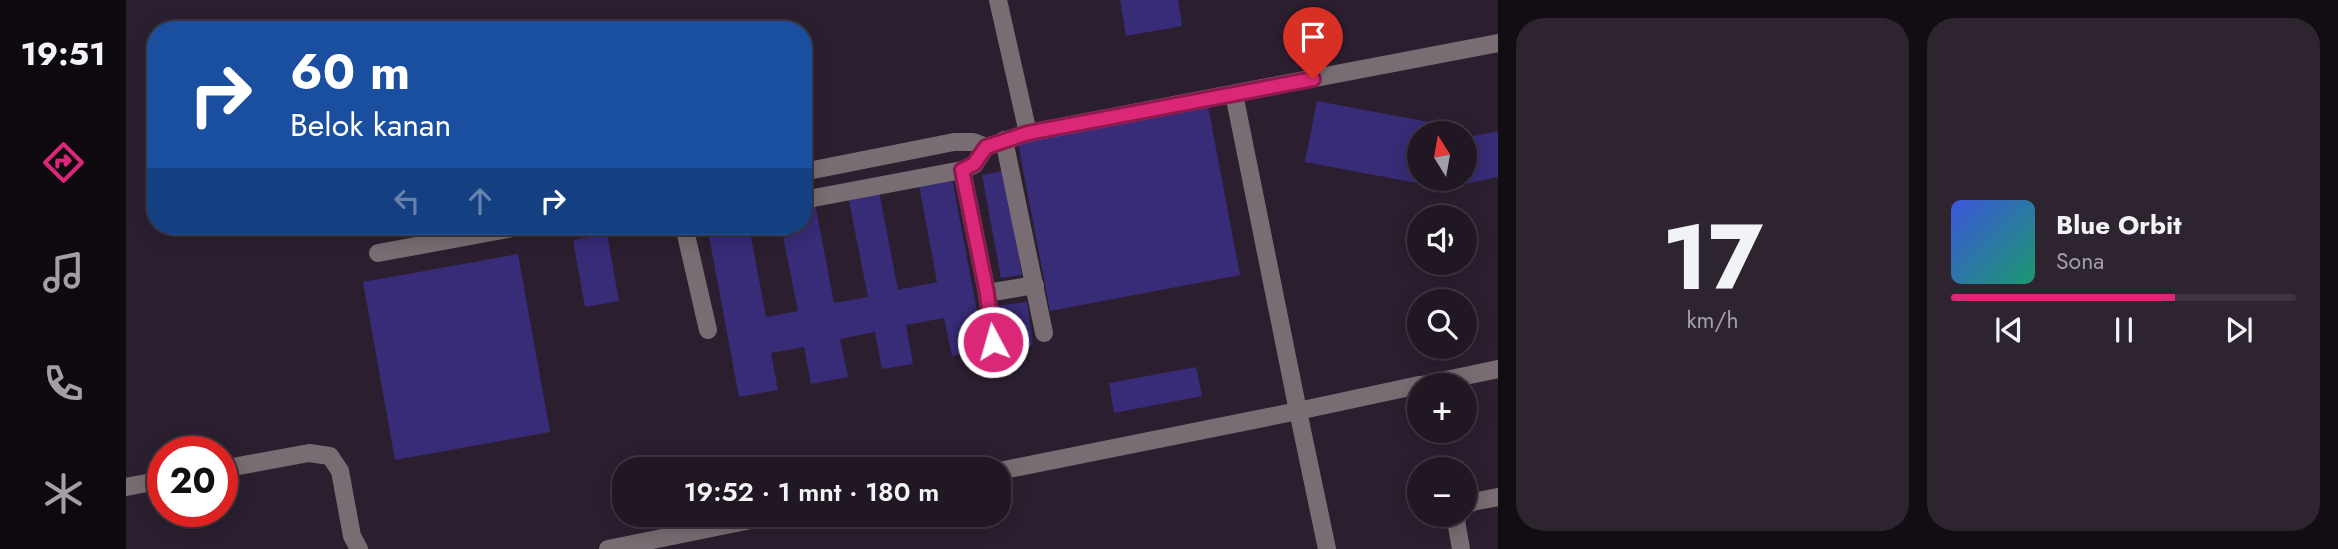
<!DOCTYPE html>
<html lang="id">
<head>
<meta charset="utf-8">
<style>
  :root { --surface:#201723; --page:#2d2430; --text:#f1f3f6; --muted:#a29fa6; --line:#3d3641; --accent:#db2777 }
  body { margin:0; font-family:Jost,sans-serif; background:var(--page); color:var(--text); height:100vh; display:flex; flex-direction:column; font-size:26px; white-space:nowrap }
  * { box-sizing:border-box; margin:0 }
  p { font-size:23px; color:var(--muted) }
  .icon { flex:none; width:38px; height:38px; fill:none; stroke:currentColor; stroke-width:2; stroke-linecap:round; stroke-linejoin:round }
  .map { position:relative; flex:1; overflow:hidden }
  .details { display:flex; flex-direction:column; gap:18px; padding:18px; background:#120d13; width:840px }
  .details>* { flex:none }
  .top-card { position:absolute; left:21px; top:21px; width:665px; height:214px; border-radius:28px; box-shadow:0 4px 18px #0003,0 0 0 2px var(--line); background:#1a4fa0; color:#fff; overflow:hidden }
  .needle { width:46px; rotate:349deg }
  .buttons { position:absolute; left:1281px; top:121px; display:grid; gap:14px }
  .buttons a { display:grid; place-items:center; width:70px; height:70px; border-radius:50%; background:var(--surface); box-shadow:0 4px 18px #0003,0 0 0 2px var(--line); font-size:35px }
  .speed { position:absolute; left:21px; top:436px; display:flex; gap:14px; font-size:35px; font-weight:700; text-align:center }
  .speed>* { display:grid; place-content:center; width:91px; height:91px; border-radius:50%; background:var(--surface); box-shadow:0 4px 18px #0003,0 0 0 2px var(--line); line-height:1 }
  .speed .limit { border:10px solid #d22; background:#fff; color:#111 }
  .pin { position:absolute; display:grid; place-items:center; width:60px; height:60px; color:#fff; margin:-72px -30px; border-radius:50% 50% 50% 0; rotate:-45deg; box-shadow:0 0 7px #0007 }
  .pin .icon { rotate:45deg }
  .me { position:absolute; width:77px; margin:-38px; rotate:354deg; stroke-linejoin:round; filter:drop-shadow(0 0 5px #0008) }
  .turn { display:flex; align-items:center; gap:24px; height:147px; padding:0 28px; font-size:32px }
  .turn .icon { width:91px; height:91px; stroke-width:2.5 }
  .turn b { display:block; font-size:49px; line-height:60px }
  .lanes { display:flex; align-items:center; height:66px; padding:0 28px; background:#0003; justify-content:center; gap:35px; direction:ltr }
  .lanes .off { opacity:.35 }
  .details .tile { flex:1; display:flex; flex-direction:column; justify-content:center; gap:10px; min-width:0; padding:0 24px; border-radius:28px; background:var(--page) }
  .details .dial { align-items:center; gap:0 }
  .dial b { font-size:91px; line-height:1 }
  .song { display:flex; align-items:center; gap:21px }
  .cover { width:84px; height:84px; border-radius:10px; background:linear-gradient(135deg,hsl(230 70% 55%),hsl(160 70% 35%)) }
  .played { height:7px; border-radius:4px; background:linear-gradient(90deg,var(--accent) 65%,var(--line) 65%) }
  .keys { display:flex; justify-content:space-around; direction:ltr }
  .details .tiles { flex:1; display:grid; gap:18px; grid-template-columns:repeat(2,1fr) }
  .trip { position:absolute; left:486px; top:457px; width:399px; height:70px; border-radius:28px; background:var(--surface); box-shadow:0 4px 18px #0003,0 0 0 2px var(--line); font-weight:600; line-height:70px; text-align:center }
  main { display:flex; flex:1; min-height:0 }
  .dock { display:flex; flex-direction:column; width:126px; justify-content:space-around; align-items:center; background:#0d090e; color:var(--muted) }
  .dock .icon { width:49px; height:49px }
  .dock .current { color:var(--accent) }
  .dock b { font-size:32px; color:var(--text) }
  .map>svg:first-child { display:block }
  .building { fill:#382b77 }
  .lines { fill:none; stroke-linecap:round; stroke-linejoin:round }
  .minor { stroke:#786d72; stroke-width:18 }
  .route-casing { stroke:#8e194d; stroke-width:18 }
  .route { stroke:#db2777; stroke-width:12 }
</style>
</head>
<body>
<main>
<nav class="dock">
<b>19:51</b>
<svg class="icon current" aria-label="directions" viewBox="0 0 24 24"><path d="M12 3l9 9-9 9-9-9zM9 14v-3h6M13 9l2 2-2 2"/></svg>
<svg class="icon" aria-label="music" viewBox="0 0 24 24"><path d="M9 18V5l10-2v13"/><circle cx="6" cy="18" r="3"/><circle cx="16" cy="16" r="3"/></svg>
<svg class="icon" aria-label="phone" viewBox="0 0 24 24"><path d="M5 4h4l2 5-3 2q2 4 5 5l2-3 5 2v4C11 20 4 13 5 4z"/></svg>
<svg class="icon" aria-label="climate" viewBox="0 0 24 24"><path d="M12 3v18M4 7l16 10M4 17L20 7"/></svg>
</nav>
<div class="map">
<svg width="1372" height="549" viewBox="0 0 1372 549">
  <rect width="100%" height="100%" fill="#2b1f2f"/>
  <g class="building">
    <path d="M 994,0 L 1052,0 L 1056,26 L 1000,36 Z"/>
    <path d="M 1191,101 L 1303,122 L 1301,133 L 1293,133 L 1293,171 L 1291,183 L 1179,162 Z"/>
    <path d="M 1082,106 L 1114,275 L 924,311 L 892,143 Z"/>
    <path d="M 1372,131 L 1372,177 L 1339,184 L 1339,138 Z"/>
    <path d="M 877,171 L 896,275 L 875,278 L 856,175 Z"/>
    <path d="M 826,178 L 858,349 L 826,356 L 818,318 L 780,325 L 787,364 L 756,369 L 749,332 L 714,339 L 722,377 L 685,384 L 678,347 L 645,353 L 652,390 L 613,397 L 581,226 L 623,226 L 640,317 L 672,311 L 655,226 L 677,226 L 677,205 L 689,203 L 708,303 L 742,297 L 722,196 L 753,191 L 772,290 L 811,282 L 793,185 Z"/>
    <path d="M 481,234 L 493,301 L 459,307 L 447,240 Z"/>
    <path d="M 392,254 L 424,432 L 269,460 L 237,282 Z"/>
    <path d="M 901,302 L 907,345 L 876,350 L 870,306 Z"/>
    <path d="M 1070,367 L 1076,396 L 988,413 L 983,383 Z"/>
  </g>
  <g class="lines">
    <g class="minor">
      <path d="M 872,0 L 902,133 L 1372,43"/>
      <path d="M 1108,94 L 1172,411 L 1293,385"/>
      <path d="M 878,140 L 918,333"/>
      <path d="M 836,170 L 861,293 L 867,342"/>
      <path d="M 677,172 L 828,142 L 847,142 L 860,147 L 902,133"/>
      <path d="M 677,200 L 836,170 L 848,165 L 860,147"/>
      <path d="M 558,226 L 582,330"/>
      <path d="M 252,253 L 398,226"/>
      <path d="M 861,293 L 909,285"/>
      <path d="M 1296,385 L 1372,369"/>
      <path d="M 96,469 L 183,453 L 204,456 L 214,471 L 226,536 L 233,549"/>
      <path d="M 873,471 L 1172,411 L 1201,549"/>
      <path d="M 0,487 L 37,480"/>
      <path d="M 1339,507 L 1346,502 L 1372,497"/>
      <path d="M 1333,514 L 1330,521 L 1335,549"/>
      <path d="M 482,549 L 654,514"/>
    </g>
  </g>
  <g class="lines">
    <defs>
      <path id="route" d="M 867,342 L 861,293 L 836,170 L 848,164 L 860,147 L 902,133 L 1187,79"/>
    </defs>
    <use href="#route" class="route-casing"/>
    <use href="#route" class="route"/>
  </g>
</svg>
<div class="buttons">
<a><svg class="needle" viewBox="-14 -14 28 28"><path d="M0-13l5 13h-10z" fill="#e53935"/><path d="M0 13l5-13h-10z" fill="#a29fa6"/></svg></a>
<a><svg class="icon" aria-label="sound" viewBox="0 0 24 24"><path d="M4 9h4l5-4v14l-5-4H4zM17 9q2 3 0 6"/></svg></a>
<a><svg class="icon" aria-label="search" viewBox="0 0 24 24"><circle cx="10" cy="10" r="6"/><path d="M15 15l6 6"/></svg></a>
<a>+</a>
<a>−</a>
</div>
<div class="speed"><div class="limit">20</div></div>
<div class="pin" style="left:1187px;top:79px;background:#d93025"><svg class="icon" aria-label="arrive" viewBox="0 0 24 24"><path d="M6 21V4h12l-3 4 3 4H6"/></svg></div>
<svg class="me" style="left:867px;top:342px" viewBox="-20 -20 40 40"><circle r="17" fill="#db2777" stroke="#fff" stroke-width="3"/><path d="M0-11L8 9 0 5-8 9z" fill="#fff"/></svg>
<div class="trip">19:52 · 1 mnt · 180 m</div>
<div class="top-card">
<div class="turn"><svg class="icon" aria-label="right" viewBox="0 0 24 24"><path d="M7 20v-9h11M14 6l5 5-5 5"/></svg><div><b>60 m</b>Belok kanan</div></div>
<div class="lanes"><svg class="icon off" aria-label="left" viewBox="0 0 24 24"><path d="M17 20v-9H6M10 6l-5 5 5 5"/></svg><svg class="icon off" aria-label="ahead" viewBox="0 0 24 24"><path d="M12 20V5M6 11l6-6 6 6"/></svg><svg class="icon" aria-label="right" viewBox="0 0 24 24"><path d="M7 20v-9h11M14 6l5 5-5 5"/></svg></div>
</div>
</div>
<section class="details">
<div class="tiles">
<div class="tile dial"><b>17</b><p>km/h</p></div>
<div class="tile">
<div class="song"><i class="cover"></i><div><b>Blue Orbit</b><p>Sona</p></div></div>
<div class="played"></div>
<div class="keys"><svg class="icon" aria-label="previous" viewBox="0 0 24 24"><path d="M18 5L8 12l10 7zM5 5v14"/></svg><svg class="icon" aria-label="pause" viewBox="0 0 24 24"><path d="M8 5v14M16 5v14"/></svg><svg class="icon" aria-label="next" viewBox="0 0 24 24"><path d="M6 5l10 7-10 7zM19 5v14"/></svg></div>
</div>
</div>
</section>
</main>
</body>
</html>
